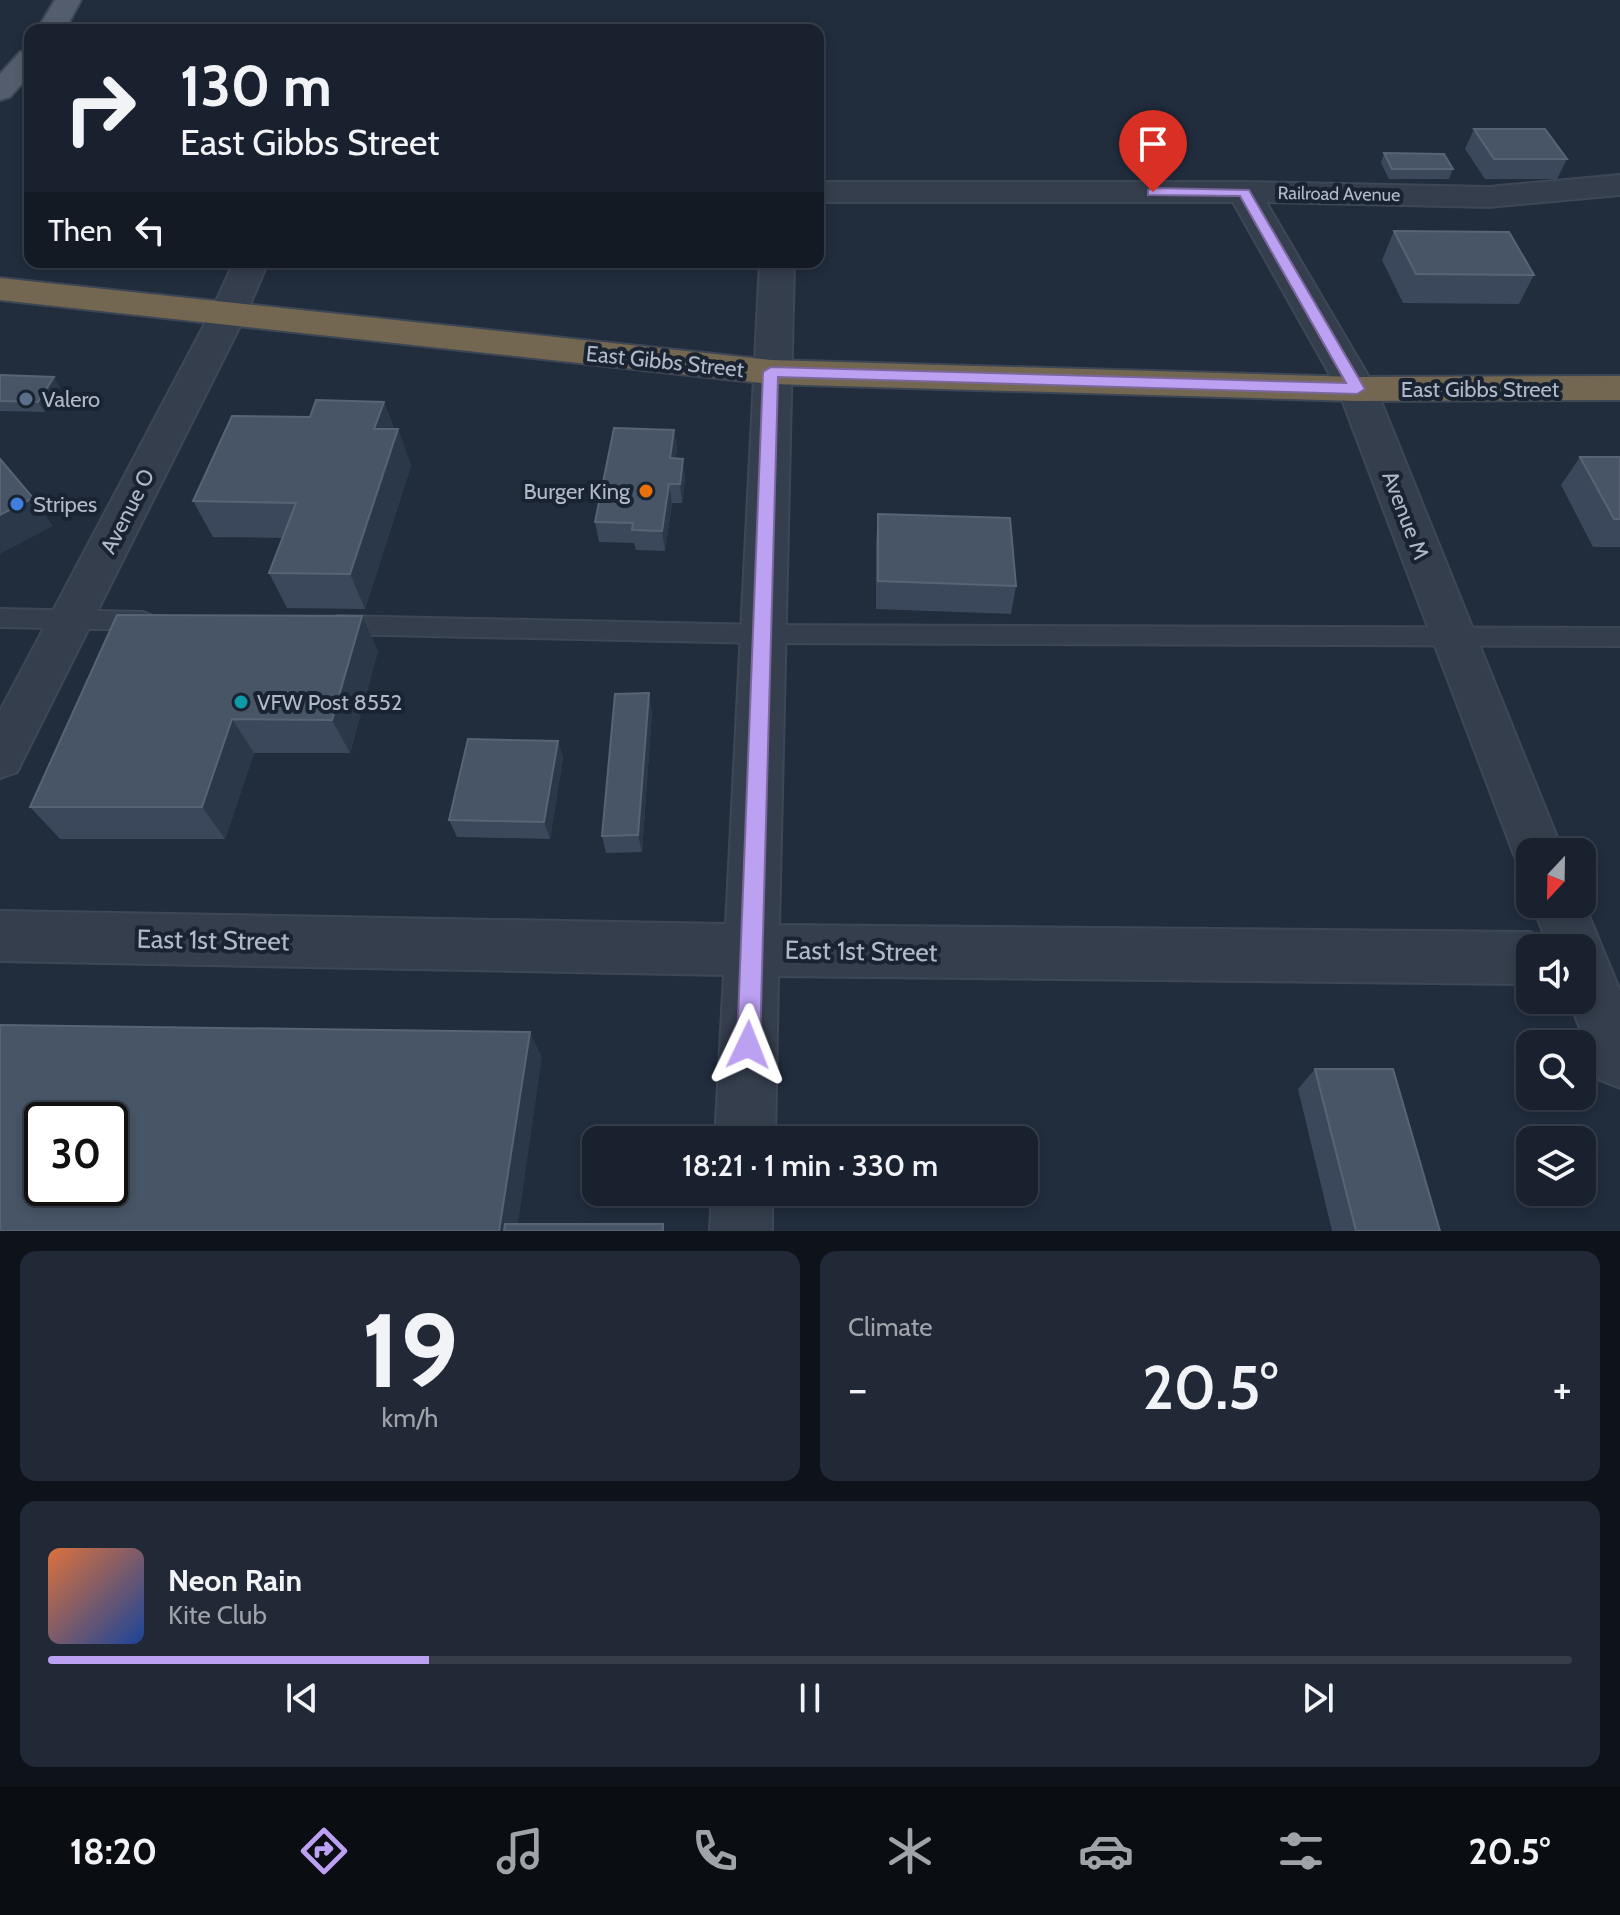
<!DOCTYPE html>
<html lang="en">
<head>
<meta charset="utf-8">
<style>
  :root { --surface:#19212e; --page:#222936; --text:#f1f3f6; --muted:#9fa3aa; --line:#373e4a; --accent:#bca0f2 }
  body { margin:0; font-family:Cabin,sans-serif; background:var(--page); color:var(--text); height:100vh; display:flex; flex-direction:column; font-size:30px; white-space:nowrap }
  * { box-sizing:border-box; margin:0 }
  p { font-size:26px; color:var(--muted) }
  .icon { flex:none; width:44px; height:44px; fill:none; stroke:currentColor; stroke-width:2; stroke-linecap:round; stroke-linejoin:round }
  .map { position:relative; height:1231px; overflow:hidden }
  .drawer { display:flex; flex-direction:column; gap:20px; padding:20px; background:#0e1219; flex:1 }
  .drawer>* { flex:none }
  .hud { position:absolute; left:24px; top:24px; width:800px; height:244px; border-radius:16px; box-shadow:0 4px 12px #0003,0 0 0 2px var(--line); background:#19212e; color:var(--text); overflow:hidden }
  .needle { width:52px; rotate:202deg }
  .tools { position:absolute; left:1516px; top:838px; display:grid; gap:16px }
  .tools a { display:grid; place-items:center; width:80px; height:80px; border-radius:16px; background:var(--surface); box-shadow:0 4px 12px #0003,0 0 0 2px var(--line); font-size:40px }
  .speed { position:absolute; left:24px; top:1102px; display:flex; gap:16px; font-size:40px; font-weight:700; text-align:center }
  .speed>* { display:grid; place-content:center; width:104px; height:104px; border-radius:50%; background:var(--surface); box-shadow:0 4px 12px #0003,0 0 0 2px var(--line); line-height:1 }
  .speed .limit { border:4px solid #111; border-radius:12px; background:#fff; color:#111 }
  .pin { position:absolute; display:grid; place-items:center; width:68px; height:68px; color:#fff; margin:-82px -34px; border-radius:50% 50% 50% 0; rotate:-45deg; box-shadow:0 0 8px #0007 }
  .pin .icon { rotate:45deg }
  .me { position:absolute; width:88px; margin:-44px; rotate:2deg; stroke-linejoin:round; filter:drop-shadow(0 0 6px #0008) }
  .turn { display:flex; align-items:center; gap:28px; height:168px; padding:0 24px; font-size:36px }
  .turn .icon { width:104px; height:104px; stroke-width:2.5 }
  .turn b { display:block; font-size:56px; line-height:68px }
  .then { display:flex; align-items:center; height:76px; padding:0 24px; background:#0003; gap:16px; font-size:30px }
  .big { font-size:60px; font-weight:600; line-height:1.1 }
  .drawer .card { flex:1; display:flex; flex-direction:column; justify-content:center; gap:12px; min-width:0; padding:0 28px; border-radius:16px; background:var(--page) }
  .drawer .dial { align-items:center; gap:0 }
  .dial b { font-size:104px; line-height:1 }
  .song { display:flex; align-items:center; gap:24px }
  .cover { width:96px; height:96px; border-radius:12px; background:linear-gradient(135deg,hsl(20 70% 55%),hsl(220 70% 35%)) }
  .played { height:8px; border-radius:4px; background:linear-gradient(90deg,var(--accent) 25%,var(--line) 25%) }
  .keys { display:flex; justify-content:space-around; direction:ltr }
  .heat { display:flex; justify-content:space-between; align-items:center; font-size:44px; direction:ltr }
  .drawer .tiles { flex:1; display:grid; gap:20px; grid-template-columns:1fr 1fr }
  .card:last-child { grid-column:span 2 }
  .trip { position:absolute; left:582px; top:1126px; width:456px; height:80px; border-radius:16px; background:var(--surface); box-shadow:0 4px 12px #0003,0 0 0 2px var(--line); font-weight:600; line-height:80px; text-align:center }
  .menu { display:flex; height:128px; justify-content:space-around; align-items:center; background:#0a0d12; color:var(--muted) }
  .menu .icon { width:56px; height:56px }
  .menu .current { color:var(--accent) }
  .menu b { font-size:36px; color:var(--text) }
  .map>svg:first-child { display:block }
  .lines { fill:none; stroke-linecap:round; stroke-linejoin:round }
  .lane-casing { stroke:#3e4755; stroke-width:4 }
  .street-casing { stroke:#3e4755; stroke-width:4 }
  .primary-casing { stroke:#3e4755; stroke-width:4 }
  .highway-casing { stroke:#3d4654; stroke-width:4 }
  .lane { fill:#353e4d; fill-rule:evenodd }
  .street { fill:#353e4d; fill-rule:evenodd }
  .primary { fill:#535d6d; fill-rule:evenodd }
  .highway { fill:#736751; fill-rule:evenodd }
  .wall { fill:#3b485b }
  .shaded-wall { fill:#2b384a }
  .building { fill:#475567; stroke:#586476; stroke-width:2; fill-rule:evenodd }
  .route { fill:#bca0f2; stroke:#7a689d; stroke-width:2 }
  .service-dot { fill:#5c6f8a; stroke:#1a2331; stroke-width:3 }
  .food-dot { fill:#e8710a; stroke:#1a2331; stroke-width:3 }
  .shop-dot { fill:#3f7fe0; stroke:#1a2331; stroke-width:3 }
  .culture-dot { fill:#0f9aa8; stroke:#1a2331; stroke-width:3 }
  .labels { text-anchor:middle; stroke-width:8; stroke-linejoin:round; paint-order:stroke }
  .far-street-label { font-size:18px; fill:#b0b9c8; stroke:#1a2331 }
  .street-label { font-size:22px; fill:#b0b9c8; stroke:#1a2331 }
  .poi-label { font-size:22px; fill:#b0b9c8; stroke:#1a2331; text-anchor:start }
  .near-street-label { font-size:26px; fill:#b0b9c8; stroke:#1a2331 }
</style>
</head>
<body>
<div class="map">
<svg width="1620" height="1231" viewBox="0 0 1620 1231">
  <rect width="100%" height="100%" fill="#212c3d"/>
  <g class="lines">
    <defs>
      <g id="lane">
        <path d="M 0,609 L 143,612 L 151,615 L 154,621 L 151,627 L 143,630 L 0,627 Z"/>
        <path d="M 337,616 L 762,625 L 1620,628 L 1620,646 L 762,643 L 337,634 L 329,631 L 326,625 L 329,619 Z"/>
      </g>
      <g id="street">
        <path d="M 1620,175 L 1620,195 L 1489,207 L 1266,202 L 1376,389 L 1563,852 L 1530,852 L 1530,872 L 1520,868 L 1513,852 L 1338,389 L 1233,202 L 818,202 L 818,182 L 1244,182 L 1489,187 Z"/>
        <path d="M 234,262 L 268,262 L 246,314 L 17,772 L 0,778 L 0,711 L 210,314 Z"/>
        <path d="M 760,262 L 794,262 L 779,925 L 1530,932 L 1546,939 L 1532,904 L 1582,904 L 1582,899 L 1620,991 L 1620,1088 L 1600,1080 L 1569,1000 L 1582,1000 L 1582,948 L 1530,948 L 1530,984 L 778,976 L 775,1140 L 715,1140 L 724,975 L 0,961 L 0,911 L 726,924 Z"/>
        <path d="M 712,1192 L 772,1192 L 772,1231 L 710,1231 Z"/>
      </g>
      <g id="primary">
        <path d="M 55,0 L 81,0 L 65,30 L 37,30 Z"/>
        <path d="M 30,50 L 30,75 L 10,97 L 0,100 L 0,74 L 20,52 Z"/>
      </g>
      <path id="highway" d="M 0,278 L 771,360 L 1357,377 L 1620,376 L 1620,400 L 1357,401 L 771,384 L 0,300 Z"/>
    </defs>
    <use href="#lane" class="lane-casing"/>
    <use href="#street" class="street-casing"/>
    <use href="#primary" class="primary-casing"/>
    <use href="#highway" class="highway-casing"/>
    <use href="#lane" class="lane"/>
    <use href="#street" class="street"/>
    <use href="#primary" class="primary"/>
    <use href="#highway" class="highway"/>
  </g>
  <g class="wall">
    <path d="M 1474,129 L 1567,159 L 1557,179 L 1485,179 L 1465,149 Z"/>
    <path d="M 1384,153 L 1453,169 L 1449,179 L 1389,179 L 1381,163 Z"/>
    <path d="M 1394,231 L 1534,275 L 1519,304 L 1403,303 L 1382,260 Z"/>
    <path d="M 0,375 L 60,387 L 45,412 L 0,411 Z"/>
    <path d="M 384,402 L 394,429 L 398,429 L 411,466 L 365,609 L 287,608 L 269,573 L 282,538 L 213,537 L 193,501 L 310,417 Z"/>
    <path d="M 674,430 L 677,450 L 675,458 L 685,478 L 682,503 L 672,503 L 665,551 L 636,550 L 634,543 L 599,542 L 595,522 Z"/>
    <path d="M 1580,457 L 1620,457 L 1620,547 L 1593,547 L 1561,485 Z"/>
    <path d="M 878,514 L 1016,586 L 1011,614 L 876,609 L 876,542 Z"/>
    <path d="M 378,651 L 350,753 L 254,753 L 225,839 L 60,839 L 30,807 Z"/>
    <path d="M 652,712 L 642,852 L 606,853 L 602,836 Z"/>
    <path d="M 558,741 L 563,758 L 550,839 L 457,837 L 449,820 Z"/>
    <path d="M 1315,1069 L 1440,1231 L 1332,1231 L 1298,1089 Z"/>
  </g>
  <g class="shaded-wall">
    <path d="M 54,377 L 60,387 L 45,412 L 38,402 Z"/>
    <path d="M 384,402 L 396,436 L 398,429 L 411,466 L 365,609 L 350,574 L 374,429 Z"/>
    <path d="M 674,430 L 677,450 L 673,478 L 670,458 Z"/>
    <path d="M 683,459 L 685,478 L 682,503 L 680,484 Z"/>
    <path d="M 669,484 L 672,503 L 665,551 L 662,531 Z"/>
    <path d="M 33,498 L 53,526 L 0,554 L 0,515 Z"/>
    <path d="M 362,616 L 378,651 L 350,753 L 332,720 Z"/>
    <path d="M 649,693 L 652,712 L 642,852 L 638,835 Z"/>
    <path d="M 232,719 L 254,753 L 225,839 L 202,807 Z"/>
    <path d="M 558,741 L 563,758 L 550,839 L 544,822 Z"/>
    <path d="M 530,1032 L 542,1057 L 517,1231 L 499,1231 Z"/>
  </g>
  <g class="building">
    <path d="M 1474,129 L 1545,129 L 1567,159 L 1494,159 Z"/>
    <path d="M 1384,153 L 1444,154 L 1453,169 L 1392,169 Z"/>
    <path d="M 1394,231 L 1509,232 L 1534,275 L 1416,274 Z"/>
    <path d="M 0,375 L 54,377 L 38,402 L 0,401 Z"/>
    <path d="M 316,400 L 384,402 L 374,429 L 398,429 L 350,574 L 269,573 L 296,503 L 193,501 L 232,416 L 310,417 Z"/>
    <path d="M 614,428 L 674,430 L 670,458 L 683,459 L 680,484 L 669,484 L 662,531 L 632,530 L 633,523 L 595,522 Z"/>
    <path d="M 1580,457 L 1620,457 L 1620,519 L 1614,519 Z"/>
    <path d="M 0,459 L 33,498 L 0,515 Z"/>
    <path d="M 878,514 L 1010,518 L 1016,586 L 878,581 Z"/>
    <path d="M 117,615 L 362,616 L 332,720 L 232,719 L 202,807 L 30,807 Z"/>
    <path d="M 649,693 L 638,835 L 602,836 L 615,694 Z"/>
    <path d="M 468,739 L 558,741 L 544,822 L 449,820 Z"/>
    <path d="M 0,1025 L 530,1032 L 499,1231 L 0,1231 ZM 42,1120 L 110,1120 L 110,1188 L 42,1188 Z"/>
    <path d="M 1315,1069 L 1393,1069 L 1440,1231 L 1356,1231 Z"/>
    <path d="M 505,1224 L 663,1224 L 663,1231 L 504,1231 Z"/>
  </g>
  <path class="route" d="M 1153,188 L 1249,190 L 1365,389 L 1357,394 L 778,377 L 760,1045 L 757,1053 L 748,1057 L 740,1053 L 737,1045 L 763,372 L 771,367 L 1346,383 L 1240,196 L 1148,195 L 1148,190 Z"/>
  <circle class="service-dot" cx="26" cy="399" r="8"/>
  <circle class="food-dot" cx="646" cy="491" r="8"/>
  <circle class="shop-dot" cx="17" cy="504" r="8"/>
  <circle class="culture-dot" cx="241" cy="702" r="8"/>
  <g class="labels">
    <g class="far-street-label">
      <text transform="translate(1339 194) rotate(1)" y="6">Railroad Avenue</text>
    </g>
    <g class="street-label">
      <text transform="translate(665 361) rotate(6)" y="8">East Gibbs Street</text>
      <text x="1480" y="397">East Gibbs Street</text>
      <text transform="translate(127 511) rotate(-63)" y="8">Avenue O</text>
      <text transform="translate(1406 515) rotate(69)" y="8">Avenue M</text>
    </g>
    <g class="poi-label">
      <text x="42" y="407">Valero</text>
      <text x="630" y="499" text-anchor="end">Burger King</text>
      <text x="33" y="512">Stripes</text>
      <text x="257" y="710">VFW Post 8552</text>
    </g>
    <g class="near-street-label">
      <text transform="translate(213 940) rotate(1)" y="9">East 1st Street</text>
      <text transform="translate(861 951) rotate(1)" y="9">East 1st Street</text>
    </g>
  </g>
</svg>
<div class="tools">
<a><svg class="needle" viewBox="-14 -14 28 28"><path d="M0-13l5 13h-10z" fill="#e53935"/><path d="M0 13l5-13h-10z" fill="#9fa3aa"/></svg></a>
<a><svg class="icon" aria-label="sound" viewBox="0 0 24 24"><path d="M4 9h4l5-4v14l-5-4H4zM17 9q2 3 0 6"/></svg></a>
<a><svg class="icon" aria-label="search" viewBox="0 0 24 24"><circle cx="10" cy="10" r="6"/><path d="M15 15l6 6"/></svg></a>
<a><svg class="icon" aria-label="layers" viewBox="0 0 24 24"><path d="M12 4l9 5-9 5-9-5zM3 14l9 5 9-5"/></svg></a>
</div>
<div class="speed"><div class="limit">30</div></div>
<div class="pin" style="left:1153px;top:192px;background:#d93025"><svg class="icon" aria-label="arrive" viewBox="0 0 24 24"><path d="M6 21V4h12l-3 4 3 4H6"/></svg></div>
<svg class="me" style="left:748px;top:1045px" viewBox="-20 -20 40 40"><path d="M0-17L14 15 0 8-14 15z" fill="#bca0f2" stroke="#fff" stroke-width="4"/></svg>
<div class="trip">18:21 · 1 min · 330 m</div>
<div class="hud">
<div class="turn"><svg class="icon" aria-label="right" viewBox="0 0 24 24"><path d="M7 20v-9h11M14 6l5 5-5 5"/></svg><div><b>130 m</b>East Gibbs Street</div></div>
<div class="then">Then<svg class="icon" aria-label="left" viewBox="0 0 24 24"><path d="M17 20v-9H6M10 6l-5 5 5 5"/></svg></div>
</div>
</div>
<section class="drawer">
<div class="tiles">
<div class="card dial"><b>19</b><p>km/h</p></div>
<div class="card"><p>Climate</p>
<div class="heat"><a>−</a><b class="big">20.5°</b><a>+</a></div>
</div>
<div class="card">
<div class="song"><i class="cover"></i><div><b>Neon Rain</b><p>Kite Club</p></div></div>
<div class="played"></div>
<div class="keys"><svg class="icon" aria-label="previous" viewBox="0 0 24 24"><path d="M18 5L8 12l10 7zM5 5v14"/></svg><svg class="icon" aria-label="pause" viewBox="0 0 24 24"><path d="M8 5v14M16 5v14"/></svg><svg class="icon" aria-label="next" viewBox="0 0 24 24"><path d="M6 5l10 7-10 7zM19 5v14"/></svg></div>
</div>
</div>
</section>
<nav class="menu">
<b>18:20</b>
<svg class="icon current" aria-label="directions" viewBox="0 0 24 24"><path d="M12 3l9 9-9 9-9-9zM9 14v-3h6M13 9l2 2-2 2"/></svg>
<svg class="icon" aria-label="music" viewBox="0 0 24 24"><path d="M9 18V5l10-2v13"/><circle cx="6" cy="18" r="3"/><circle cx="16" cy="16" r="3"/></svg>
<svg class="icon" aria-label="phone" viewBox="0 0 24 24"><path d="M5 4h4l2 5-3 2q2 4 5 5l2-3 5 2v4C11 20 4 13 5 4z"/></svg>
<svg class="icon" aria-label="climate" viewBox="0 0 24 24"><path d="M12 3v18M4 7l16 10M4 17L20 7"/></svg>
<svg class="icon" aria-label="car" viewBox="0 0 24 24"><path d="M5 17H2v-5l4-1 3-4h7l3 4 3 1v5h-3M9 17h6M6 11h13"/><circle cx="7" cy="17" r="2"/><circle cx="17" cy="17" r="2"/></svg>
<svg class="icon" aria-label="filters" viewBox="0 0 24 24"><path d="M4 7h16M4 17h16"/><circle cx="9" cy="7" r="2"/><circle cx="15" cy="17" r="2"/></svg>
<b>20.5°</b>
</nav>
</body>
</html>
